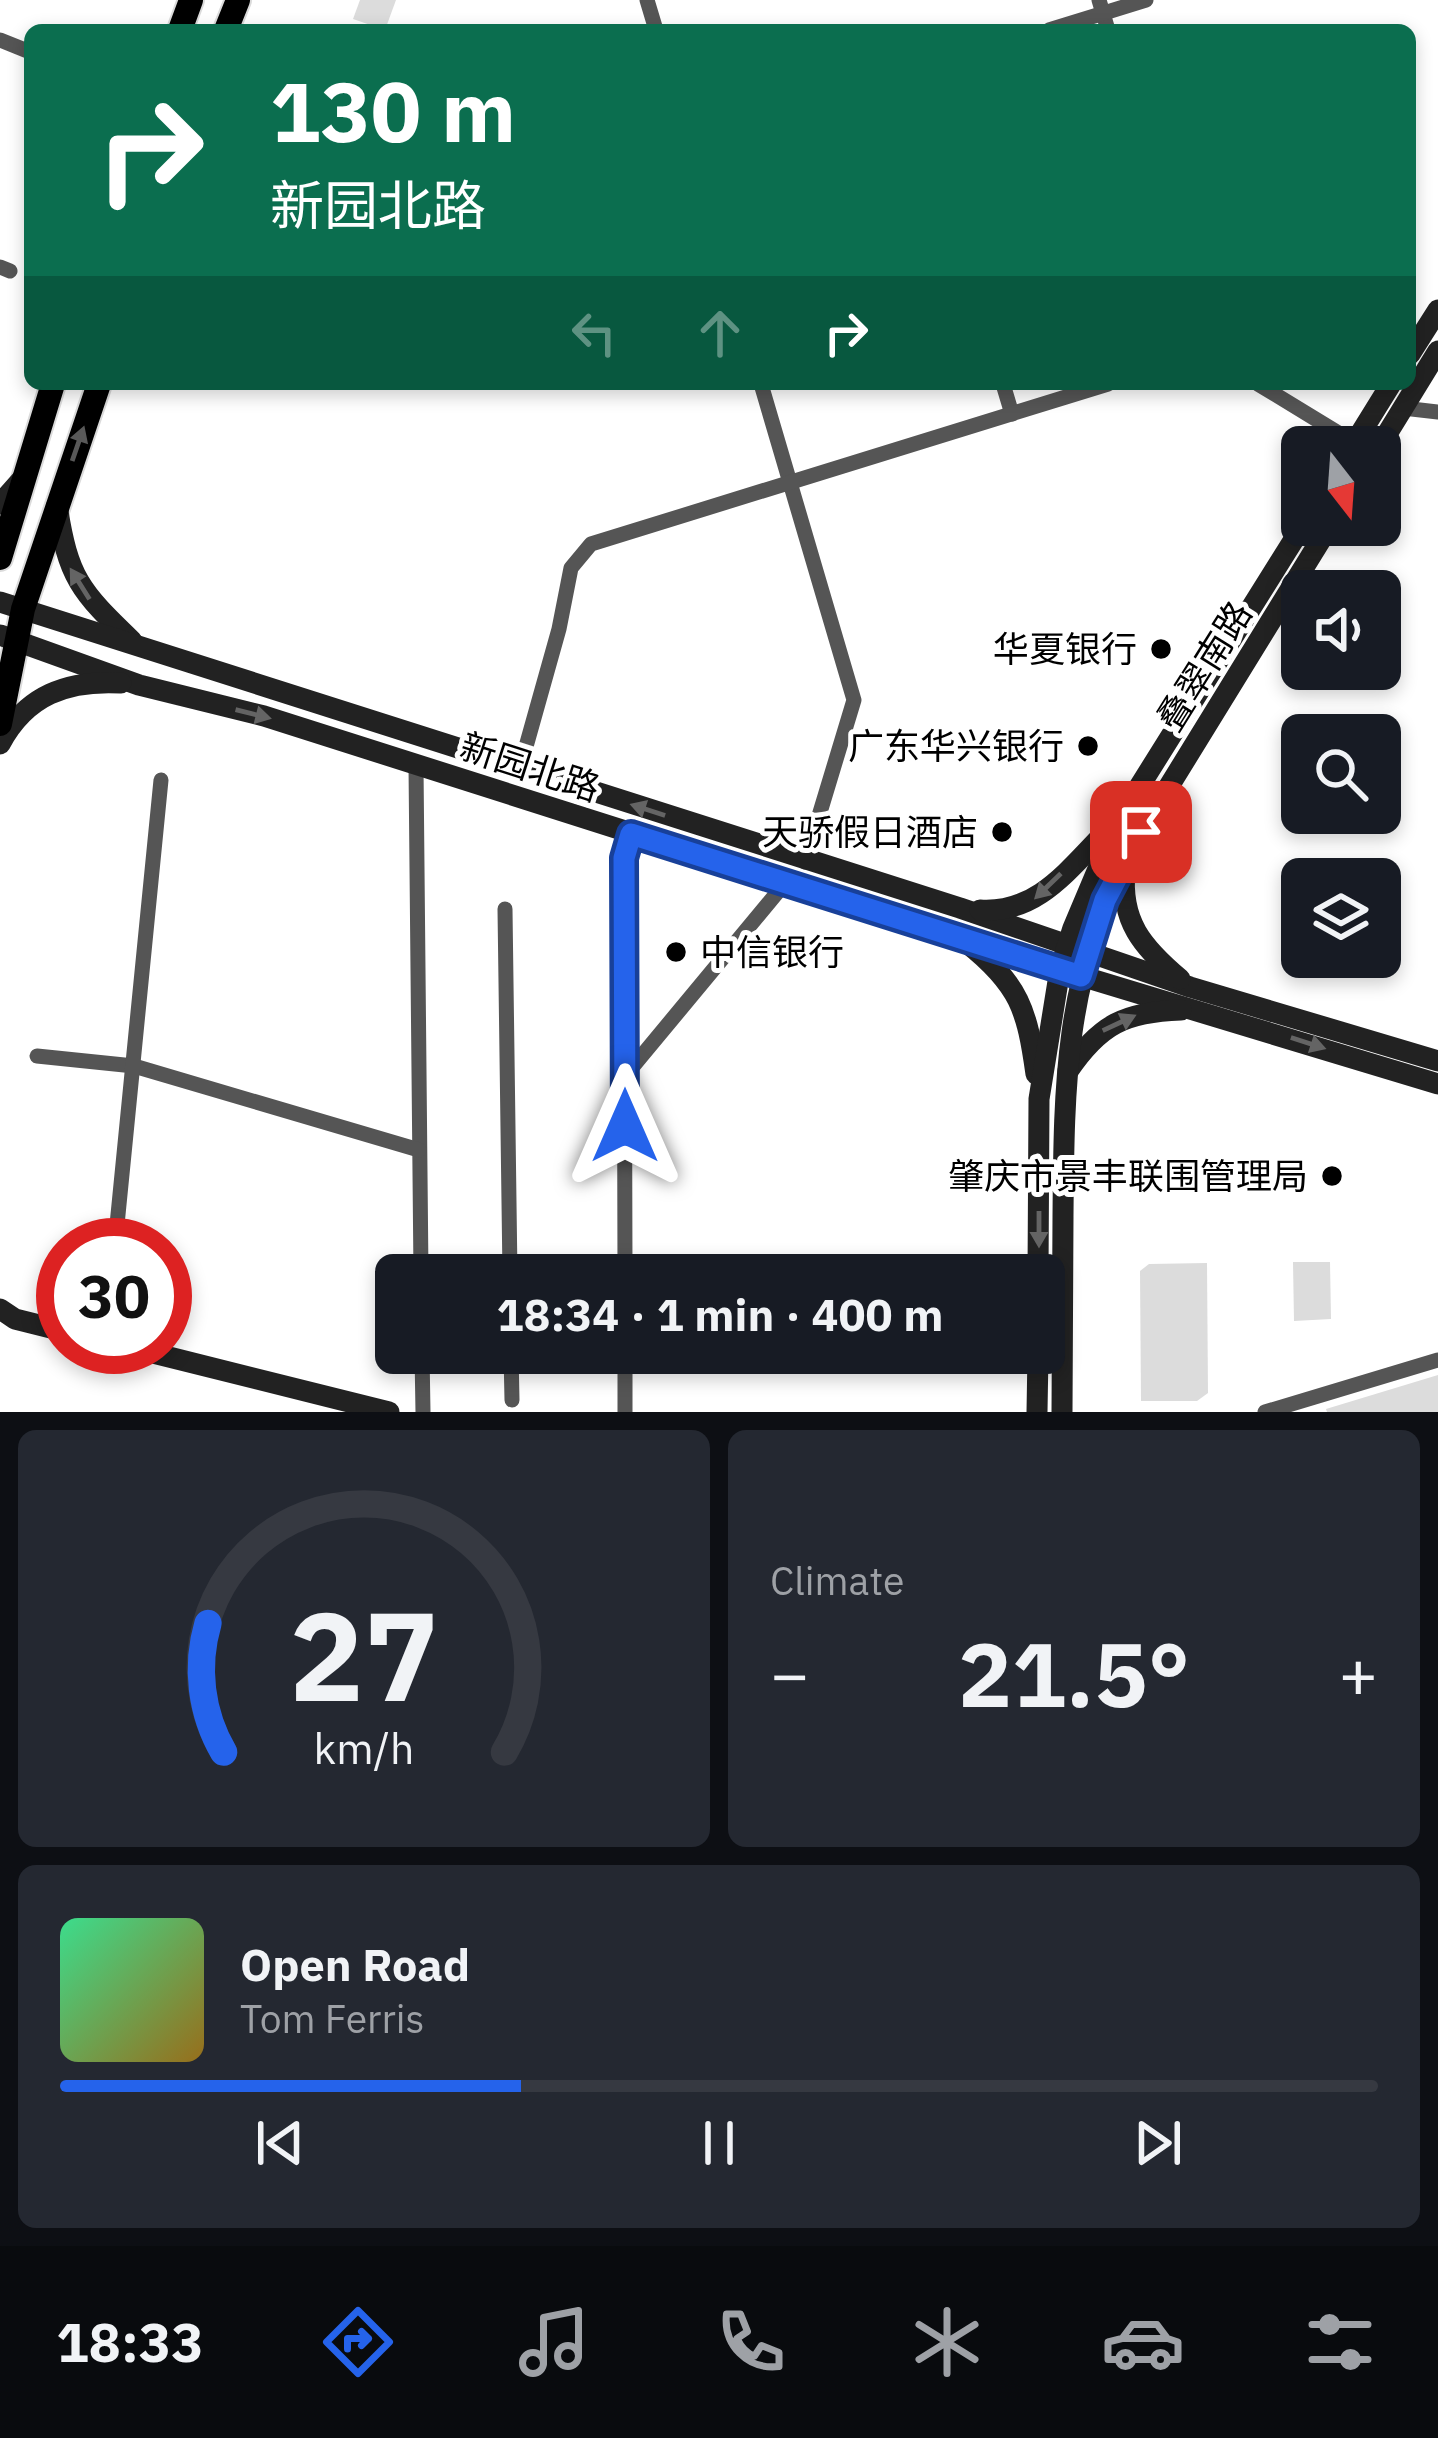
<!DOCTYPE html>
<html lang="en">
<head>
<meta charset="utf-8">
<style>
  :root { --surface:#171b24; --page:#242831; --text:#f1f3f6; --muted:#9ea1a6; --line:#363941; --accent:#2563eb }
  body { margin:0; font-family:"IBM Plex Sans","Noto Sans SC",sans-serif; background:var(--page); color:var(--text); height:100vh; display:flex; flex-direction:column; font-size:45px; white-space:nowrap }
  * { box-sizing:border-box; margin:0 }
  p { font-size:39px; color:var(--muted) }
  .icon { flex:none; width:66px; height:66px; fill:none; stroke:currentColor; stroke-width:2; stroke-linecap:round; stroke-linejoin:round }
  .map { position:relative; height:1412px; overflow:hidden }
  .side { display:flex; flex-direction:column; gap:18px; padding:18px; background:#0d0f14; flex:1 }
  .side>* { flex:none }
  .banner { position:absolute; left:24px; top:24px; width:1392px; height:366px; border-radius:18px; box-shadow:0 6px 18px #0003; background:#0b6e4f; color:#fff; overflow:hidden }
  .needle { width:78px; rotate:163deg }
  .fabs { position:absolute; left:1281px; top:426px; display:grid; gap:24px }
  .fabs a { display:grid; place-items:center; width:120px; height:120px; border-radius:18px; background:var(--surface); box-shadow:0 6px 18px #0003; font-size:60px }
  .speed { position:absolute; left:36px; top:1218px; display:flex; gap:24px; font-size:60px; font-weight:700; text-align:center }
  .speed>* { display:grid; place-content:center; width:156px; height:156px; border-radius:50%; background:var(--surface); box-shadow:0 6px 18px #0003; line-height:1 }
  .speed .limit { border:18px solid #d22; background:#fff; color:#111 }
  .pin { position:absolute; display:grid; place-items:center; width:102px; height:102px; color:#fff; margin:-51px; border-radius:24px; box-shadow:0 6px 18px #0006 }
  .me { position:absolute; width:132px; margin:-66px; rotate:0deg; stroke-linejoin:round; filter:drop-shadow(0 0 9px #0008) }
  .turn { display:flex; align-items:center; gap:42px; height:252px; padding:0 48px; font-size:54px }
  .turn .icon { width:156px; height:156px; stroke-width:2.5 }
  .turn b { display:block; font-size:84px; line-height:102px }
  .lanes { display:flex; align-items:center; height:114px; padding:0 48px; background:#0003; justify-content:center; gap:60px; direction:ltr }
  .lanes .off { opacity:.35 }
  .big { font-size:90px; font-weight:700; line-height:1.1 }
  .side .widget { flex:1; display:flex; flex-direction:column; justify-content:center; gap:18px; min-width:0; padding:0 42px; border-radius:18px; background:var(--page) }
  .side .dial { align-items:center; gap:0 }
  .dial svg { height:312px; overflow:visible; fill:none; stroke:var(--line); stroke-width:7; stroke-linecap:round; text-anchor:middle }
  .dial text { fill:var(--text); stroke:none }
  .song { display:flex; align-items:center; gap:36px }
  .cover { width:144px; height:144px; border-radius:18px; background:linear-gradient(135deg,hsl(150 70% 55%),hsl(40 70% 35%)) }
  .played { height:12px; border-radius:6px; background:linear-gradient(90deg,var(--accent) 35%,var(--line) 35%) }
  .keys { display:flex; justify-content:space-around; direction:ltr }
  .heat { display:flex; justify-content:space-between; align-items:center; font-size:66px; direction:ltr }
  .side .tiles { flex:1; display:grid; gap:18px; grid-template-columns:1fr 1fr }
  .widget:last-child { grid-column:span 2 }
  .trip { position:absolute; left:375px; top:1254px; width:690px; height:120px; border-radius:18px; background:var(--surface); box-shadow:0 6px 18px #0003; font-weight:700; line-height:120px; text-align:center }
  .tabs { display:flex; height:192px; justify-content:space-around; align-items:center; background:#090b0e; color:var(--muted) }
  .tabs .icon { width:84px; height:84px }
  .tabs .current { color:var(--accent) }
  .tabs b { font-size:54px; color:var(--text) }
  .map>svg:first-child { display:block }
  .green { fill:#dcdcdc }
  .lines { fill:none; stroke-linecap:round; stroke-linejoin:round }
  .primary-casing { stroke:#dbdbdb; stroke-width:28 }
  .street { stroke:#555; stroke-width:15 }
  .secondary { stroke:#222; stroke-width:21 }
  .primary { stroke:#000; stroke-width:24 }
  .oneway { fill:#595959 }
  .oneway2 { fill:#646464 }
  .route-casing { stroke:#184099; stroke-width:30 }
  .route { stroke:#2563eb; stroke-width:21 }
  .poi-dot { fill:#000; stroke:#fff; stroke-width:4.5 }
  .labels { text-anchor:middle; stroke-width:10; stroke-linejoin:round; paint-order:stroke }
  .poi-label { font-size:36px; fill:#000; stroke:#fff; text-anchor:end }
  .street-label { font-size:36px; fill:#000; stroke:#fff }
</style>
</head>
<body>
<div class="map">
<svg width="1438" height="1412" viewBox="0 0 1438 1412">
  <rect width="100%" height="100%" fill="#fff"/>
  <g class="green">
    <path d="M 360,0 L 396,0 L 385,30 L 353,19 Z"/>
    <path d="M 1293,1262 L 1330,1262 L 1331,1319 L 1294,1321 Z"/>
    <path d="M 1207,1263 L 1208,1393 L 1197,1401 L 1141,1401 L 1140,1271 L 1149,1264 Z"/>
    <path d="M 1438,1375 L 1438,1412 L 1327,1412 L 1326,1409 Z"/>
  </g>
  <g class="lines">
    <defs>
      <g id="primary">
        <path d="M 180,30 L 191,0"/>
        <path d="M 226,30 L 238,0"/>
        <path d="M 0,558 L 53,384"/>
        <path d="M 0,724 L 23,609 L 99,384"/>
      </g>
    </defs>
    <use href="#primary" class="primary-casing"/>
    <g class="street">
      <path d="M 647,0 L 656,30"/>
      <path d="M 1099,0 L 1108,30"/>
      <path d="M 1049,30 L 1146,0"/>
      <path d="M 0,40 L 30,52"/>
      <path d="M 0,267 L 10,271"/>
      <path d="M 761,384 L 854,700 L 805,862"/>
      <path d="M 1003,384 L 1012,414"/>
      <path d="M 1258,384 L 1358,445"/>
      <path d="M 1403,408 L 1438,412"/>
      <path d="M 416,766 L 421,1275"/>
      <path d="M 520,768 L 559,629 L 571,568 L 591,544 L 1108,384"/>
      <path d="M 505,909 L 510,1275"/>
      <path d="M 37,1056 L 134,1066 L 419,1150"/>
      <path d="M 625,1076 L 786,882"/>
      <path d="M 115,1245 L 161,780"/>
      <path d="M 625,1275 L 624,858 L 631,834"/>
      <path d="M 422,1353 L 423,1412"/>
      <path d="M 511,1353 L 512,1400"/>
      <path d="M 625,1353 L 625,1412"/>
      <path d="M 1265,1412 L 1438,1360"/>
    </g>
    <g class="secondary">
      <path d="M 1410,354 L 1438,310"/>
      <path d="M 1352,447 L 1391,384"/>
      <path d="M 1379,447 L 1438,351"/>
      <path d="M 0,504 L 24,477"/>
      <path d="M 57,505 C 68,578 80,591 132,641"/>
      <path d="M 0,602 L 960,908 L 1190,987 L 1438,1061"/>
      <path d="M 0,635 L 139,685 L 264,716 L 1081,976 L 1438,1084"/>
      <path d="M 0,744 C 26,695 67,680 121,683"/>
      <path d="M 1125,870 C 1120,921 1142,947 1180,979"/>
      <path d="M 980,910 C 1042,914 1073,862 1114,824"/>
      <path d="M 967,943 C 1020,985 1027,1010 1036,1074"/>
      <path d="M 1068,1071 C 1100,1024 1125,1012 1181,1010"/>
      <path d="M 1038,1275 L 1039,1099 L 1060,969 L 1073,928 L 1119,819 L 1303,525"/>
      <path d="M 0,1309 L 15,1319 L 63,1331"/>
      <path d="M 129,1347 L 389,1412"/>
      <path d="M 1037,1412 L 1038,1353"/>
      <path d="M 1062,1412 C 1062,1347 1063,1282 1063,1217 C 1064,1081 1065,981 1126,856 L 1330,525"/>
    </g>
    <use href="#primary" class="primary"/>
  </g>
  <defs><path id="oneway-solid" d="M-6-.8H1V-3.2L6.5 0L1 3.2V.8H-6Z" transform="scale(3)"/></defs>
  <use class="oneway" href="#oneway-solid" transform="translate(78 444) rotate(-71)"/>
  <g class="oneway2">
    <use href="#oneway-solid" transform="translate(80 584) rotate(-122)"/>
    <use href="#oneway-solid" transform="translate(253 714) rotate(14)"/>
    <use href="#oneway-solid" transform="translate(648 810) rotate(-162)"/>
    <use href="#oneway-solid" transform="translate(1048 886) rotate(136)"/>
    <use href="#oneway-solid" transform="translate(1119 1023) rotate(-25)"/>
    <use href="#oneway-solid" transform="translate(1308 1043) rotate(18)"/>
    <use href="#oneway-solid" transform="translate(1039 1229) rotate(90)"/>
  </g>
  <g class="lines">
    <defs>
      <path id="route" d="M 625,1126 L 624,858 L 631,834 L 1081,976 L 1105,900 L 1141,832"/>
    </defs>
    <use href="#route" class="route-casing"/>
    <use href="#route" class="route"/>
  </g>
  <g class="poi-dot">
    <circle cx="1161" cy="649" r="12"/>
    <circle cx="1088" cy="746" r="12"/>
    <circle cx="1002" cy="832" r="12"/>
    <circle cx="676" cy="952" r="12"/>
    <circle cx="1332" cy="1176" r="12"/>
  </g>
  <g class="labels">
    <g class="poi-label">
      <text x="1137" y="662">华夏银行</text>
      <text x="1064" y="759">广东华兴银行</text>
      <text x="978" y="845">天骄假日酒店</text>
      <text x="700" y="965" text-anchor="start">中信银行</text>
      <text x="1308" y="1189">肇庆市景丰联围管理局</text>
    </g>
    <g class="street-label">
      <text transform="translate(1204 666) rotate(-58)" y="13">叠翠南路</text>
      <text transform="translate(530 767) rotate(18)" y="13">新园北路</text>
    </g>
  </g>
</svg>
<div class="fabs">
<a><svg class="needle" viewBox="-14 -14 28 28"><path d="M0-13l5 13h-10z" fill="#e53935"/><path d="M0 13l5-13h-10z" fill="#9ea1a6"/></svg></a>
<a><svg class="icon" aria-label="sound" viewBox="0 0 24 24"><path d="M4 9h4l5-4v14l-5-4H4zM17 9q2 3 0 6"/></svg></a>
<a><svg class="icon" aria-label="search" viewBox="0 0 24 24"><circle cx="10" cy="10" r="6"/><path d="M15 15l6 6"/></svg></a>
<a><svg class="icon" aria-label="layers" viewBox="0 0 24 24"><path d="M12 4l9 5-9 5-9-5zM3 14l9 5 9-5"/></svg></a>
</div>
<div class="speed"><div class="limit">30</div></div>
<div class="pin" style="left:1141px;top:832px;background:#d93025"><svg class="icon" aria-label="arrive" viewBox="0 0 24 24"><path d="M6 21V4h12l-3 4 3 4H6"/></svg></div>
<svg class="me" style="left:625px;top:1126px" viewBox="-20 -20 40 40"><path d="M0-17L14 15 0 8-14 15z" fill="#2563eb" stroke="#fff" stroke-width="4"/></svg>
<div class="trip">18:34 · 1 min · 400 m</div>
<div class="banner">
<div class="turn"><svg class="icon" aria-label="right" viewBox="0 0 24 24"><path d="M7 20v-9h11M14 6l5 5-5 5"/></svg><div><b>130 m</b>新园北路</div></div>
<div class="lanes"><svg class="icon off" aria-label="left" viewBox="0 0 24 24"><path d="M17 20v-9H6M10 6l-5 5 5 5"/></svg><svg class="icon off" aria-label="ahead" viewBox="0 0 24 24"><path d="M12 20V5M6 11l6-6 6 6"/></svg><svg class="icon" aria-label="right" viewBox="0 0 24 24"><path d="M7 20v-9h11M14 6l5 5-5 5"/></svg></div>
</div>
</div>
<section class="side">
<div class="tiles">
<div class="widget dial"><svg viewBox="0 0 100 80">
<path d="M14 69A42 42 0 1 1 86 69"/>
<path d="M14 69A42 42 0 0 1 10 36" stroke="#2563eb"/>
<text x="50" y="56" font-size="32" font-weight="700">27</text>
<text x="50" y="72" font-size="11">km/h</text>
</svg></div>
<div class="widget"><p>Climate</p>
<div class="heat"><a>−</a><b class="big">21.5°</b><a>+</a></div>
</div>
<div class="widget">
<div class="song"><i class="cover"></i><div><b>Open Road</b><p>Tom Ferris</p></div></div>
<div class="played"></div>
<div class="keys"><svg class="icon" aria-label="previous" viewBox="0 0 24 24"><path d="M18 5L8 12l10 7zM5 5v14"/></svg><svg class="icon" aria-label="pause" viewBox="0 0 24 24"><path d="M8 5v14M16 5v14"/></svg><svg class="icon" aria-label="next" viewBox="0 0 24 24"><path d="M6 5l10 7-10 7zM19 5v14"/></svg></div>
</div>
</div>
</section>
<nav class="tabs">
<b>18:33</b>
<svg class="icon current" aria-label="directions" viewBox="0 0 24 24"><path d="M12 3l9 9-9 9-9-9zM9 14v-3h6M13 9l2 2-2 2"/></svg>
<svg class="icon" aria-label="music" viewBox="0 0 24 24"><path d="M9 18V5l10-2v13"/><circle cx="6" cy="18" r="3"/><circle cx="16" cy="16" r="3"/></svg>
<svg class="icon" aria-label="phone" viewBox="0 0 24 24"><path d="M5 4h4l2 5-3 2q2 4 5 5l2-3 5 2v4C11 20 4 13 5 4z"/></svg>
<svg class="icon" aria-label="climate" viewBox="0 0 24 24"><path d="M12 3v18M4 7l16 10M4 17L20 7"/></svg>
<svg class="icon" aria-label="car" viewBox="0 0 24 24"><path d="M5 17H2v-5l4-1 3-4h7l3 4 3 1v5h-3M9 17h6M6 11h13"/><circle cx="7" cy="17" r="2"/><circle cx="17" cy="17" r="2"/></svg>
<svg class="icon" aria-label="filters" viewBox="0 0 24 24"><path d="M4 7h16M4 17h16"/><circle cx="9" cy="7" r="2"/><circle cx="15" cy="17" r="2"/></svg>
</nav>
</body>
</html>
